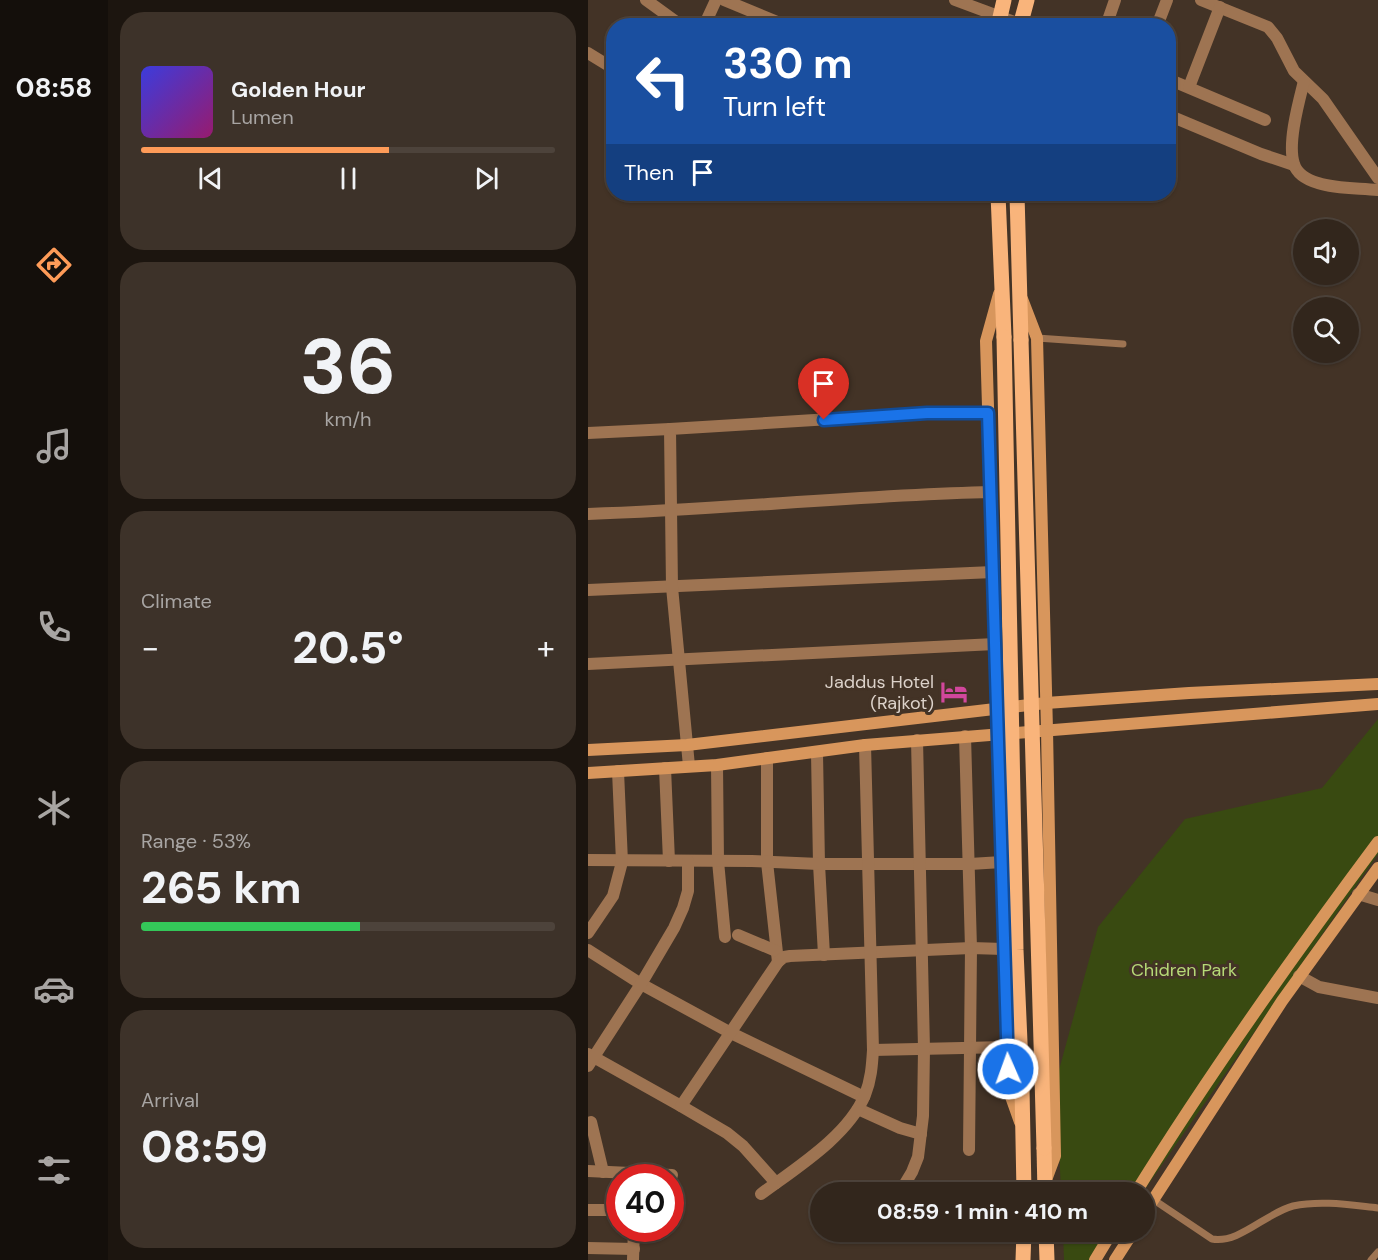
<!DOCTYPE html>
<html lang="en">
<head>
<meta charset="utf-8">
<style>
  :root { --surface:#32261c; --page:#3d3229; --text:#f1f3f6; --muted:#a8a5a3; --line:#4d433b; --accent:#fe9b58 }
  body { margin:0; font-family:"DM Sans",sans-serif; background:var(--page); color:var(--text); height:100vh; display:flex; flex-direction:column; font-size:22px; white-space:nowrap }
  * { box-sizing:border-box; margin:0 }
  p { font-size:20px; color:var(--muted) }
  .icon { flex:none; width:33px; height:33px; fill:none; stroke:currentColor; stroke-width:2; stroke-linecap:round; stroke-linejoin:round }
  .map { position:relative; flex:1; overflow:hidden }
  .sheet { display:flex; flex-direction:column; gap:12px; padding:12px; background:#1c150f; width:480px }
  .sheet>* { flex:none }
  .hud { position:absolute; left:18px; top:18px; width:570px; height:183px; border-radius:24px; box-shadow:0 2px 4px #0004,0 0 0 2px var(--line); background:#1a4fa0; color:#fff; overflow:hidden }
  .fabs { position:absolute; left:705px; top:219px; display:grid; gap:12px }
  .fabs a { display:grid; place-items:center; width:66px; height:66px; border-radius:50%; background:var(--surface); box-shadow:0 2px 4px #0004,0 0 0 2px var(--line); font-size:30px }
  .speed { position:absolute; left:18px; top:1164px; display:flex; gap:12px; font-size:30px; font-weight:700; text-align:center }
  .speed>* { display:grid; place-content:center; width:78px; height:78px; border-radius:50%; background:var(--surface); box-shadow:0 2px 4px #0004,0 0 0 2px var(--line); line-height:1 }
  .speed .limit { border:9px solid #d22; background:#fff; color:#111 }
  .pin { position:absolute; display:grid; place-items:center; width:51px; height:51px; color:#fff; margin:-62px -26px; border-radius:50% 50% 50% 0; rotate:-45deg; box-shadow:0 0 6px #0007 }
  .pin .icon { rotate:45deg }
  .me { position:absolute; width:66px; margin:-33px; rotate:358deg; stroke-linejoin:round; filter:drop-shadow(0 0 4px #0008) }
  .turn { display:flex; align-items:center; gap:21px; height:126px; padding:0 18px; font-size:27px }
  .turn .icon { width:78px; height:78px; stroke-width:2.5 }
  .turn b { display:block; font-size:42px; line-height:51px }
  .then { display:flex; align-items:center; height:57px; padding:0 18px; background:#0003; gap:12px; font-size:22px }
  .big { font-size:45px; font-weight:700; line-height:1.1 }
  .sheet .tile { flex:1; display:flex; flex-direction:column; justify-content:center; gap:9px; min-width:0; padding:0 21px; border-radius:24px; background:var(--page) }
  .sheet .dial { align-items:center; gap:0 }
  .dial b { font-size:78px; line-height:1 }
  .song { display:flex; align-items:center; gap:18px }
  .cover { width:72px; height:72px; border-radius:9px; background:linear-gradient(135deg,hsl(240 70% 55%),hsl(320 70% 35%)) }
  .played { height:6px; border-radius:3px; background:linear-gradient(90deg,var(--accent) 60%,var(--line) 60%) }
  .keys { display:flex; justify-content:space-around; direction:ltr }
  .heat { display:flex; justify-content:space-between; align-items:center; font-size:33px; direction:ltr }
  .charge { height:9px; border-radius:4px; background:linear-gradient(90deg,#34c759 53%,var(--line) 0) }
  .trip { position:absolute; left:222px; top:1182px; width:345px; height:60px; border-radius:30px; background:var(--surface); box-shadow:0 2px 4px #0004,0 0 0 2px var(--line); font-weight:700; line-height:60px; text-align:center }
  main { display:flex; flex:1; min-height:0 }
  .tabs { display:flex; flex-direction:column; width:108px; justify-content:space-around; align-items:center; background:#140f0b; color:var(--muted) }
  .tabs .icon { width:42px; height:42px }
  .tabs .selected { color:var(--accent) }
  .tabs b { font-size:27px; color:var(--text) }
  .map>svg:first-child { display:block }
  .green { fill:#394a11 }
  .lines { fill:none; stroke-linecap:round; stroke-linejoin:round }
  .lane { stroke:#9e7452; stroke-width:7 }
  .street { stroke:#9e7452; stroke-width:12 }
  .secondary { stroke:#d8965c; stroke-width:12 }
  .primary { stroke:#f9b47b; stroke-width:15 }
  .primary-bridge { stroke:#f9b47b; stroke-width:15 }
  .route-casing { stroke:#114b97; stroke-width:15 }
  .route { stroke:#1a73e8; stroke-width:10 }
  .labels { text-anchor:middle; stroke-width:6; stroke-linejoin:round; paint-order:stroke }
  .poi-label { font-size:18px; fill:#dcd2ca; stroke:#433326; text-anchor:end }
  .park-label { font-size:18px; fill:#b6d977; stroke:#433326 }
</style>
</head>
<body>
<main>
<nav class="tabs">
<b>08:58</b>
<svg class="icon selected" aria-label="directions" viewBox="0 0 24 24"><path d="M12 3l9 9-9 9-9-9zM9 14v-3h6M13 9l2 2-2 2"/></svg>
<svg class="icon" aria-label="music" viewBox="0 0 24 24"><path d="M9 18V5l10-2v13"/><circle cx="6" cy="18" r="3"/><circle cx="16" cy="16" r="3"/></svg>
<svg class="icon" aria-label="phone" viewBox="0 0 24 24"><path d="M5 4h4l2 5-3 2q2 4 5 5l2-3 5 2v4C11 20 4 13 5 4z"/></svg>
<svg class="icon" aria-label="climate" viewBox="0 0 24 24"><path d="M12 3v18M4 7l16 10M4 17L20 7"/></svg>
<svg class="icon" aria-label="car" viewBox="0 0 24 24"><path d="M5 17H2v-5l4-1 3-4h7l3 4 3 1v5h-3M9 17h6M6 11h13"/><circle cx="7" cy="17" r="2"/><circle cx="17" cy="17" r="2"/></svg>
<svg class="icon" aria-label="filters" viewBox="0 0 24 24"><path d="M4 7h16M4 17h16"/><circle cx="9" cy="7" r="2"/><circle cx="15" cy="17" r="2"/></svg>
</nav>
<section class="sheet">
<div class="tile">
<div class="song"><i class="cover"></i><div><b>Golden Hour</b><p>Lumen</p></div></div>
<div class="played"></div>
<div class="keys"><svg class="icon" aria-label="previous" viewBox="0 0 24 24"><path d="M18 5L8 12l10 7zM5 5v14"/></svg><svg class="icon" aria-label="pause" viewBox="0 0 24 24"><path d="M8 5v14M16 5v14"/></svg><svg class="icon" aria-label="next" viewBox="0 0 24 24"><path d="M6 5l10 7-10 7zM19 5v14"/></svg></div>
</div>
<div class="tile dial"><b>36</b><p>km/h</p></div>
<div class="tile"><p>Climate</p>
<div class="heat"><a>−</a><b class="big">20.5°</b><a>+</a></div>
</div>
<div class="tile"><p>Range · 53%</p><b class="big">265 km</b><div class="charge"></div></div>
<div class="tile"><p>Arrival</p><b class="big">08:59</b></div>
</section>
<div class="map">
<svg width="790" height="1260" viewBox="0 0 790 1260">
  <rect width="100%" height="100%" fill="#433326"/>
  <g class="green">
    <path d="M 790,719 L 790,854 L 555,1192 L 473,1192 L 468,1081 L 510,927 L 597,819 L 734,788 Z"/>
    <path d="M 475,1232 L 528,1232 L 508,1260 L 476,1260 Z"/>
  </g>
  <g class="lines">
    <g class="lane">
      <path d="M 449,338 L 535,344"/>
      <path d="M 566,1200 L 624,1239 C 651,1244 678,1213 705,1206 C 733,1200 762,1205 790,1208"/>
      <path d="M 783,1260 L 790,1252"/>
    </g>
    <g class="street">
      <path d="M 58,0 L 94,26"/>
      <path d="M 136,0 L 199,26"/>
      <path d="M 367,0 L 437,26"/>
      <path d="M 613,0 L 680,27 L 689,38 L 706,71 L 735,99 L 790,178"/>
      <path d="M 116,26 L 128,0"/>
      <path d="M 518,26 L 527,0"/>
      <path d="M 569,26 L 579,0"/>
      <path d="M 0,53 L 26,69"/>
      <path d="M 580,79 L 677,120"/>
      <path d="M 716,81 C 711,101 699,144 706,164 C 709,174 720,180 730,183 C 748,189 771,188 790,190"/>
      <path d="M 601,87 L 632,7"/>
      <path d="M 580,115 L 673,154 L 706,165"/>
      <path d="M 0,433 L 82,429"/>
      <path d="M 0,514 C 134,510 268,495 403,492"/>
      <path d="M 0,590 L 405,572"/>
      <path d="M 0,664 L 407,644"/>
      <path d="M 377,736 L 383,948 L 381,1150"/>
      <path d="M 229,753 L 231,864 L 236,955"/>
      <path d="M 179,758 L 179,862 L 190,962"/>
      <path d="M 129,765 L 130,861 L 137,937"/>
      <path d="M 101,766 L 84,587 L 82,429 L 339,413 L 400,413"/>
      <path d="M 77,768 L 81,861"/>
      <path d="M 0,860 L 164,861 L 231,864 L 382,864 L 414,862"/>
      <path d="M 770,894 L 790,900"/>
      <path d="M 0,933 L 25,896 L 34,862 L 30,771"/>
      <path d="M 150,935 L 188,951"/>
      <path d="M 0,950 L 53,984 L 143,1033 L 276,1097"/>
      <path d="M 711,976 L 731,987 L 790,998"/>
      <path d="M 285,1050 L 419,1047"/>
      <path d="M 0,1054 L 93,1106"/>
      <path d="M 0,1066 L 53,984 L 86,928 L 95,908 L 100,891 L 100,861"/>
      <path d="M 270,1109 L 312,1128 L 333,1134"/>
      <path d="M 3,1122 L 15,1172"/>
      <path d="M 0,1171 L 84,1175"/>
      <path d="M 188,1183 L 155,1146 L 139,1133 L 93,1106 L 190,962 L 196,957 L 202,956 L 383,948 L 416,949"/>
      <path d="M 312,1192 L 324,1172 L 330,1157 L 335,1116 L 336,1049 L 329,740"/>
      <path d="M 173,1194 C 208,1168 260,1136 277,1095 C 283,1080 284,1066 285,1050 L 277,745"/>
      <path d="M 0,1210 L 32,1210"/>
      <path d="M 0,1248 L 46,1249"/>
      <path d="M 45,1260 L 46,1228"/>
    </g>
    <g class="secondary">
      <path d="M 411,294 L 398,341 L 421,1091 L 432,1122"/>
      <path d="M 434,299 L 449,338 L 459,730 L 467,1156 L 458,1180"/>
      <path d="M 0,750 L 99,745 L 458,703 L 601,693 L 790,684"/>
      <path d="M 0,773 L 129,765 L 277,745 L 790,704"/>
      <path d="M 548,1192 C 623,1071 705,956 790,842"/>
      <path d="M 556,1214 L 694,1001 L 790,868"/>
      <path d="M 507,1260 L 524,1232"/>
      <path d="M 527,1260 L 545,1232"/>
    </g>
    <g class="primary">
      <path d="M 410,26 L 416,0"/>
      <path d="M 432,26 L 439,0"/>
      <path d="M 410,194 L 416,337"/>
      <path d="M 429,194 L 433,340"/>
      <path d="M 434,1088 L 436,1192"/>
      <path d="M 456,1148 L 457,1192"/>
      <path d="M 458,1232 L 459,1260"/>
      <path d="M 435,1260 L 436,1232"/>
    </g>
    <g class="primary-bridge">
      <path d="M 416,337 L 428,950 L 434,1088"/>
      <path d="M 433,340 L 456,1148"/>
    </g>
  </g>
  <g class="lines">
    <defs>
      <path id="route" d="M 236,420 L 339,413 L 400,413 L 420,1069"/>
    </defs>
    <use href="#route" class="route-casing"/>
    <use href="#route" class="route"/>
  </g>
  <defs>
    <symbol id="hotel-bare" viewBox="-9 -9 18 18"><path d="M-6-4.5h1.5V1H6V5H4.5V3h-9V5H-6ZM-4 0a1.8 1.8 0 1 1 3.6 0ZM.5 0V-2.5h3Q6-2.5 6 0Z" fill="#d1479c" stroke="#433326" stroke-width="2.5" paint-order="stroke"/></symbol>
  </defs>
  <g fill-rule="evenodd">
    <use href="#hotel-bare" x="347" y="673" width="38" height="38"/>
  </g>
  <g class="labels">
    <g class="poi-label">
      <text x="346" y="688">Jaddus Hotel<tspan x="346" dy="21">(Rajkot)</tspan></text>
    </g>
    <g class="park-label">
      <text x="596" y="976">Chidren Park</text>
    </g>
  </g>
</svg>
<div class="fabs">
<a><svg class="icon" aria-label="sound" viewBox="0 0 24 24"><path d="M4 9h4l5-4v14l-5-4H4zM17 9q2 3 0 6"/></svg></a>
<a><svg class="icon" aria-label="search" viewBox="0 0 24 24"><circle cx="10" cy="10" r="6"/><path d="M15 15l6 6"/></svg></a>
</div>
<div class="speed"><div class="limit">40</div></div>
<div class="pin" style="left:236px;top:420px;background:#d93025"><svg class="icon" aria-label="arrive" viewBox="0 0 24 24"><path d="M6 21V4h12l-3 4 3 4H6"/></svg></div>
<svg class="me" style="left:420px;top:1069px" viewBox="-20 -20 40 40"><circle r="17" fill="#1a73e8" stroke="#fff" stroke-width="3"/><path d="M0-11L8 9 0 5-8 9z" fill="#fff"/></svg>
<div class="trip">08:59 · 1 min · 410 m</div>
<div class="hud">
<div class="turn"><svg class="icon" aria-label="left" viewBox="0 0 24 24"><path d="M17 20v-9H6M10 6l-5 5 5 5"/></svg><div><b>330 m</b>Turn left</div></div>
<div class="then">Then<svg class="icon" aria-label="arrive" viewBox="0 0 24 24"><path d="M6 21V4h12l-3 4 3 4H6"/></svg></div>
</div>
</div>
</main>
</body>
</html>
